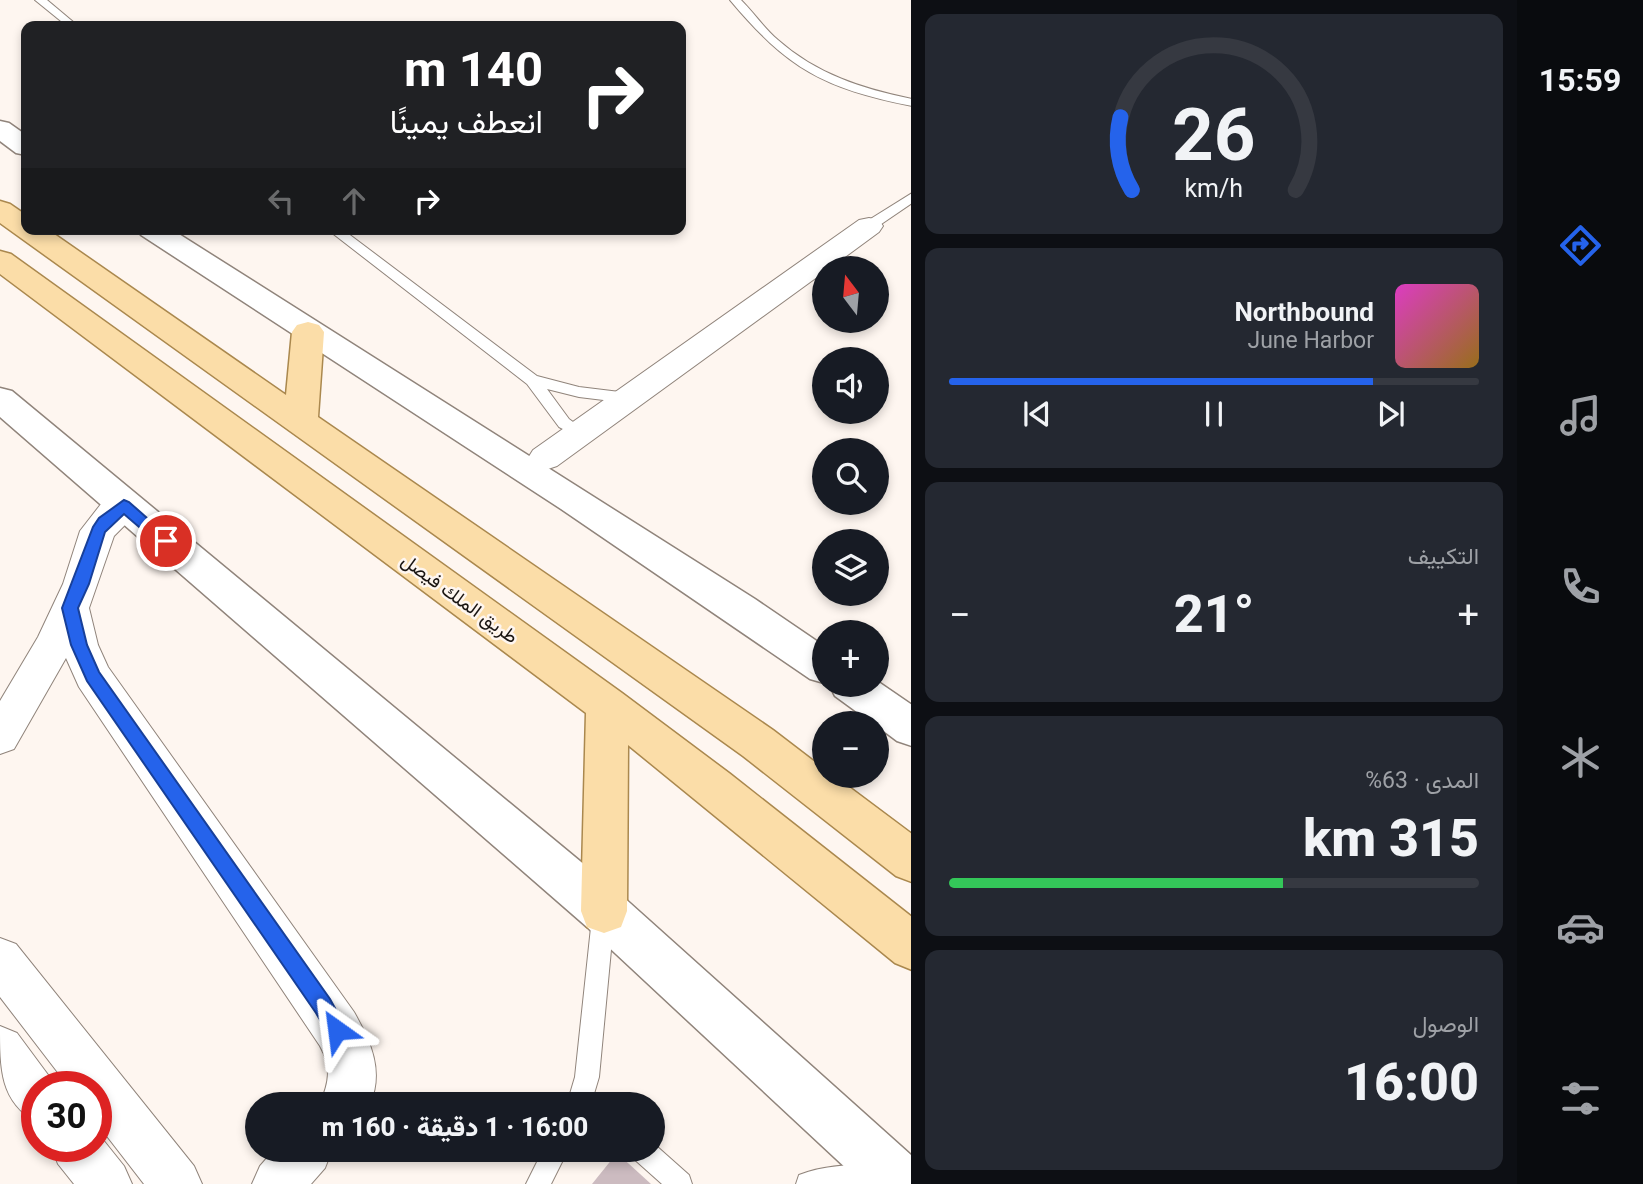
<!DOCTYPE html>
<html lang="ar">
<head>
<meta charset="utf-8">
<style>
  :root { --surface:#171b24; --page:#242831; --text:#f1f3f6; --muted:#9ea1a6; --line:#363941; --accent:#2563eb }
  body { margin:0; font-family:Roboto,Vazirmatn,sans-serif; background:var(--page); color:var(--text); direction:rtl; height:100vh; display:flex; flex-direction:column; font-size:26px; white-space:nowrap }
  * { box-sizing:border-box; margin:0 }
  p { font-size:23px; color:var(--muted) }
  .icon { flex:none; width:38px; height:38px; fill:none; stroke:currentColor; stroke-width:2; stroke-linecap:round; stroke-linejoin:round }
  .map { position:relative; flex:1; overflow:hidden; direction:ltr }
  .panel { display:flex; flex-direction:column; gap:14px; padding:14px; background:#0d0f14; width:606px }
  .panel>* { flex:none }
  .guide { position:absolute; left:21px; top:21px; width:665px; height:214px; border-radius:14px; box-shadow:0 4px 10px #0003; direction:rtl; background:#202124; color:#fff; overflow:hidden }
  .needle { width:46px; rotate:344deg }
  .tools { position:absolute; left:812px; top:256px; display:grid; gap:14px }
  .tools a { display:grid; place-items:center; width:77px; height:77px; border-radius:50%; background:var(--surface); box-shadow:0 4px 10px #0003; font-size:35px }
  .speed { position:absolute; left:21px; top:1071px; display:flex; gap:14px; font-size:35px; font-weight:700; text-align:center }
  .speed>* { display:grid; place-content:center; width:91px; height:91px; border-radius:50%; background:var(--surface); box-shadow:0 4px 10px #0003; line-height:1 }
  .speed .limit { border:10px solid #d22; background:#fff; color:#111 }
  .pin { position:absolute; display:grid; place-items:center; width:60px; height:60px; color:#fff; margin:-30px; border:4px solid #fff; border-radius:50%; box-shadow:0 2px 7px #0007 }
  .me { position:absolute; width:77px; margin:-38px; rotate:329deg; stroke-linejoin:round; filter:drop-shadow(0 0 5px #0008) }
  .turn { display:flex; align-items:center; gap:24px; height:147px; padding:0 28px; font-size:32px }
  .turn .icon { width:91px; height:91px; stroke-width:2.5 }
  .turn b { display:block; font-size:49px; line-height:60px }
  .lanes { display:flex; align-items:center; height:66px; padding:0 28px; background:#0003; justify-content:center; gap:35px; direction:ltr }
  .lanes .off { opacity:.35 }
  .big { font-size:52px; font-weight:800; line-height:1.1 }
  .panel .card { flex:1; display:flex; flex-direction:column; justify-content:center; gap:10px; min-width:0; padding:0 24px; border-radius:14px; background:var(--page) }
  .panel .dial { align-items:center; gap:0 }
  .dial svg { height:182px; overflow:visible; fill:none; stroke:var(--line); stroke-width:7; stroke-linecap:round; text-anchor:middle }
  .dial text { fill:var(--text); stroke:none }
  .song { display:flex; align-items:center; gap:21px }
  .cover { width:84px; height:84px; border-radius:10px; background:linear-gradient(135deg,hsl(310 70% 55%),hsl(40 70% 35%)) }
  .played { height:7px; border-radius:4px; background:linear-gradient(90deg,var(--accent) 80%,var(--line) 80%) }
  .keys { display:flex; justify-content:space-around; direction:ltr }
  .heat { display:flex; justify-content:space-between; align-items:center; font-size:38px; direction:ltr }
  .charge { height:10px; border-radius:5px; background:linear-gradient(90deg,#34c759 63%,var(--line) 0) }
  .trip { position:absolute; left:245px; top:1092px; width:420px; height:70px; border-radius:35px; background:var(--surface); box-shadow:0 4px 10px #0003; font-weight:800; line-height:70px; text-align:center; direction:rtl }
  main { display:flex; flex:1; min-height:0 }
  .menu { display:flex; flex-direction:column; width:126px; justify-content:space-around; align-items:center; background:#090b0e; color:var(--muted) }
  .menu .icon { width:49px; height:49px }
  .menu .active { color:var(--accent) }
  .menu b { font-size:32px; color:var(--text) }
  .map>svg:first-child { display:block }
  .building { fill:#ccbbc0 }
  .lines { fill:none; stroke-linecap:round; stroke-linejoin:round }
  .lane-casing { stroke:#90847b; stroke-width:2 }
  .street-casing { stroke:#90847b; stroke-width:2 }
  .secondary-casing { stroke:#90847b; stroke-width:3 }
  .primary-casing { stroke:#aa884e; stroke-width:3 }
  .lane { fill:#fff; fill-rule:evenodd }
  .street { fill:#fff; fill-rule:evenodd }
  .secondary { fill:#fff; fill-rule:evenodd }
  .primary { fill:#fbdda8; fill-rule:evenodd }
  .route { fill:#2563eb; stroke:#184099; stroke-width:2 }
  .labels { text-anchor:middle; stroke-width:5; stroke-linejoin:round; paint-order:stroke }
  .street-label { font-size:19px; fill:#1a1512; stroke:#fef6f0 }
</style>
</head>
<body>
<main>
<nav class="menu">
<b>15:59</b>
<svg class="icon active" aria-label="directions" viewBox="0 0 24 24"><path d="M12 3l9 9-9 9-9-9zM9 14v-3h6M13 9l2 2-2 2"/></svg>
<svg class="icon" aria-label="music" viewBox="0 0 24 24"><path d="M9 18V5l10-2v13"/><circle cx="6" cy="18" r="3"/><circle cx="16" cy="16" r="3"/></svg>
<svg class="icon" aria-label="phone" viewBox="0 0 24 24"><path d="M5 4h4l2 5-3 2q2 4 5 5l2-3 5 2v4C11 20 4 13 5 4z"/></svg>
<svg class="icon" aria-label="climate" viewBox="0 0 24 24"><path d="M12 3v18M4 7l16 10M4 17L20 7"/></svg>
<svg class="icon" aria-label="car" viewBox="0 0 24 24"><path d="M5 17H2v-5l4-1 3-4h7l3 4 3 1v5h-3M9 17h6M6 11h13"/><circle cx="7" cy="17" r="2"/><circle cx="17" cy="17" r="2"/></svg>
<svg class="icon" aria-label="filters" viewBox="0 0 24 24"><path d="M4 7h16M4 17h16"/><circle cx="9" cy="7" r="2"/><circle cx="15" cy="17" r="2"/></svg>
</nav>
<section class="panel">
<div class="card dial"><svg viewBox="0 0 100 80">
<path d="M14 69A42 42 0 1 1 86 69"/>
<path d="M14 69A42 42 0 0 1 9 37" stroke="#2563eb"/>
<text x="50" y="56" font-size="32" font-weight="700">26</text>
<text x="50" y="72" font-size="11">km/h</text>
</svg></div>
<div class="card">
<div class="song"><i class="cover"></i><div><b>Northbound</b><p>June Harbor</p></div></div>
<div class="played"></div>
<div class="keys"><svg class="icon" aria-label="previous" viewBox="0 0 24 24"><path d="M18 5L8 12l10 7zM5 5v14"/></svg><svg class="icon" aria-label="pause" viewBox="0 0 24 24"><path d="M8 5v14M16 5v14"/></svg><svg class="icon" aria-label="next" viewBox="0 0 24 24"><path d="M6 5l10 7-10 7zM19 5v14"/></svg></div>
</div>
<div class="card"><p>التكييف</p>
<div class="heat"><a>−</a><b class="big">21°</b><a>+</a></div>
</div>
<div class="card"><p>المدى · 63%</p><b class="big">315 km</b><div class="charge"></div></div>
<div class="card"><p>الوصول</p><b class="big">16:00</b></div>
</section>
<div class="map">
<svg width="912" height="1184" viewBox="0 0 912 1184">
  <rect width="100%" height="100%" fill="#fef6f0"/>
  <path class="building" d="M 617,1153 L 651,1184 L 592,1184 Z"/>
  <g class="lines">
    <defs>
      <g id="lane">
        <path d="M 35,0 L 47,0 L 78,26 L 67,26 Z"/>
        <path d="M 730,0 L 741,0 C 754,13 764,28 778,40 C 816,74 863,89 912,99 L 912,106 C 823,88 788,69 730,0 Z"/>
        <path d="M 912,193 L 912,203 L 874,229 L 864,229 L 864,223 Z"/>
        <path d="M 327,229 L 342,229 L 537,376 L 579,387 L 628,393 L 636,398 L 628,403 L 579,397 L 547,389 L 569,419 L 588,433 L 580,438 L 559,427 L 527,384 Z"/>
        <path d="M 603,908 L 611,911 L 614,918 L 599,1077 L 591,1104 L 567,1104 L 575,1077 L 592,918 L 595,911 Z"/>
        <path d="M 653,1143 L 689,1175 L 692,1184 L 662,1184 L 634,1159 L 631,1150 L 653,1150 Z"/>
        <path d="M 543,1150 L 568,1150 L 551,1184 L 526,1184 Z"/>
        <path d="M 877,1164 L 886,1167 L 889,1176 L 886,1184 L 796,1184 L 799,1175 C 824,1165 850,1165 877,1164 Z"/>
      </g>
      <g id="street">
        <path d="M 869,218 L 879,220 L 883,226 L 879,232 L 830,268 L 824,268 L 824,272 L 557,466 L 545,470 L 533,466 L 528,458 L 533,450 L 859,220 Z"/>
        <path d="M 124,492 L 136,496 L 141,505 L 136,514 L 114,536 L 89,608 L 98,645 L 108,667 L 354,1012 C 371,1042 384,1071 370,1104 L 320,1104 C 329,1082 332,1068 320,1046 L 79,687 L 66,658 L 14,749 L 0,754 L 0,701 L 38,637 L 63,584 L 80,531 L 101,504 L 112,496 Z"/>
        <path d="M 0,938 L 16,944 L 194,1166 L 202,1184 L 144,1184 L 96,1122 L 96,1087 L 69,1087 L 0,997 Z"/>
        <path d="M 0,1026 L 17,1033 L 57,1087 L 37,1087 L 37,1122 C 0,1102 0,1069 0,1026 Z"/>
        <path d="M 96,1131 L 124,1166 L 132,1184 L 74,1184 L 58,1164 L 51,1146 L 96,1146 Z"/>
        <path d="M 274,1150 L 332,1150 L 325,1168 L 311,1184 L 252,1184 L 260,1166 Z"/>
      </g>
      <g id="secondary">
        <path d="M 0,121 L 9,123 L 26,135 L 26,155 L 16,153 L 0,141 Z"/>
        <path d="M 137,229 L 171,229 L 755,599 L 824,646 L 824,683 L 810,679 L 561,509 L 141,235 Z"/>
        <path d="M 0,388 L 12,391 L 621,895 L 912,1156 L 912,1184 L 863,1184 L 587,927 L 0,417 Z"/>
        <path d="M 877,681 L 912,705 L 912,746 L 897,741 L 877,726 L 877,723 L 872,723 L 835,696 L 829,684 L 877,684 Z"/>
      </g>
      <g id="primary">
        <path d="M 0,201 L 10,204 L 26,215 L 26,229 L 47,229 L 286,395 L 292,332 L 297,325 L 308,322 L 319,325 L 324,332 L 318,417 L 773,730 L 824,769 L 824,775 L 833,775 L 912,834 L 912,882 L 896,876 L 743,756 L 0,223 Z"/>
        <path d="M 0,251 L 11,254 L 622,693 L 729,773 L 912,917 L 912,970 L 895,963 L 628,745 L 627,911 L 621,927 L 604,933 L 587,927 L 581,911 L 586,713 L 0,274 Z"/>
      </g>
    </defs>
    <use href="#lane" class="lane-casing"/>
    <use href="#street" class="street-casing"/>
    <use href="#secondary" class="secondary-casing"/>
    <use href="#primary" class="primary-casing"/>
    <use href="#lane" class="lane"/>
    <use href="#street" class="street"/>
    <use href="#secondary" class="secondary"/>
    <use href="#primary" class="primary"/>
  </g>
  <path class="route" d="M 124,500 L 129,502 L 173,541 L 171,545 L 160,545 L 124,514 L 105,532 L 89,584 L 78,608 L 87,645 L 99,672 L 330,999 L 347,1030 L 344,1037 L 337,1040 L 330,1037 L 316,1013 L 87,681 L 71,645 L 62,608 L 93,527 L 99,518 Z"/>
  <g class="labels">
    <g class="street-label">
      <text transform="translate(460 598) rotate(36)" y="7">طريق الملك فيصل</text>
    </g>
  </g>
</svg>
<div class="tools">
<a><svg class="needle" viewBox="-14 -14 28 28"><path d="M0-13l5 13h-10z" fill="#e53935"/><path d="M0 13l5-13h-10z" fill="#9ea1a6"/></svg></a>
<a><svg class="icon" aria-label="sound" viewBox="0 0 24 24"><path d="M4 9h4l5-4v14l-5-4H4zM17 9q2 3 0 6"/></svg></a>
<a><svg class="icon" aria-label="search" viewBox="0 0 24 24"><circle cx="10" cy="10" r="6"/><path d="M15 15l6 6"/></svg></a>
<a><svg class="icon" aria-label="layers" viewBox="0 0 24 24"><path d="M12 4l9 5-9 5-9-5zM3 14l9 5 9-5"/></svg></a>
<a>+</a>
<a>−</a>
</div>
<div class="speed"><div class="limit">30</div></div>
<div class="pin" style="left:166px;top:541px;background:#d93025"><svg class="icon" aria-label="arrive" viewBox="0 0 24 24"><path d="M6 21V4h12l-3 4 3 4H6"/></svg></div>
<svg class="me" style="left:337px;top:1030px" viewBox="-20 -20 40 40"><path d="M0-17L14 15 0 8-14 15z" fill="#2563eb" stroke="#fff" stroke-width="4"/></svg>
<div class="trip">16:00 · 1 دقيقة · 160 m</div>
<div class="guide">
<div class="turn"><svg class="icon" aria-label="right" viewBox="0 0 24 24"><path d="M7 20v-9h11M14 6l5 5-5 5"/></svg><div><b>140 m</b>انعطف يمينًا</div></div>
<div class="lanes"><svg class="icon off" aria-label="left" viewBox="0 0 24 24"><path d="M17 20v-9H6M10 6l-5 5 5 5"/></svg><svg class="icon off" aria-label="ahead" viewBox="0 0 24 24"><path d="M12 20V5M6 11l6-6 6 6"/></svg><svg class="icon" aria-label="right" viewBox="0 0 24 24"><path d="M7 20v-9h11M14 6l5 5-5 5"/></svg></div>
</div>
</div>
</main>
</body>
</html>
